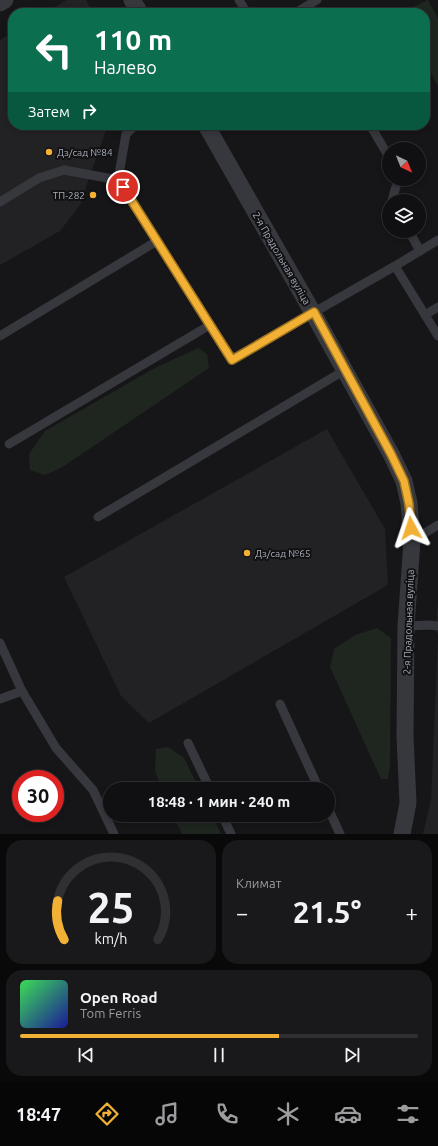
<!DOCTYPE html>
<html lang="ru">
<head>
<meta charset="utf-8">
<style>
  :root { --surface:#101012; --page:#19191b; --text:#f1f3f6; --muted:#9c9d9f; --line:#303032; --accent:#f2b134 }
  body { margin:0; font-family:Ubuntu,sans-serif; background:var(--page); color:var(--text); height:100vh; display:flex; flex-direction:column; font-size:15px; white-space:nowrap }
  * { box-sizing:border-box; margin:0 }
  p { font-size:13px; color:var(--muted) }
  .icon { flex:none; width:22px; height:22px; fill:none; stroke:currentColor; stroke-width:2; stroke-linecap:round; stroke-linejoin:round }
  .map { position:relative; height:834px; overflow:hidden }
  .drawer { display:flex; flex-direction:column; gap:6px; padding:6px; background:#09090a; flex:1 }
  .drawer>* { flex:none }
  .guide { position:absolute; left:8px; top:8px; width:422px; height:122px; border-radius:16px; box-shadow:0 2px 6px #0003,0 0 0 1px var(--line); background:#0b6e4f; color:#fff; overflow:hidden }
  .needle { width:26px; rotate:137deg }
  .fabs { position:absolute; left:382px; top:142px; display:grid; gap:8px }
  .fabs a { display:grid; place-items:center; width:44px; height:44px; border-radius:50%; background:var(--surface); box-shadow:0 2px 6px #0003,0 0 0 1px var(--line); font-size:20px }
  .speed { position:absolute; left:12px; top:770px; display:flex; gap:8px; font-size:20px; font-weight:700; text-align:center }
  .speed>* { display:grid; place-content:center; width:52px; height:52px; border-radius:50%; background:var(--surface); box-shadow:0 2px 6px #0003,0 0 0 1px var(--line); line-height:1 }
  .speed .limit { border:6px solid #d22; background:#fff; color:#111 }
  .pin { position:absolute; display:grid; place-items:center; width:34px; height:34px; color:#fff; margin:-17px; border:2px solid #fff; border-radius:50%; box-shadow:0 1px 4px #0007 }
  .me { position:absolute; width:44px; margin:-22px; rotate:355deg; stroke-linejoin:round; filter:drop-shadow(0 0 3px #0008) }
  .turn { display:flex; align-items:center; gap:14px; height:84px; padding:0 20px; font-size:18px }
  .turn .icon { width:52px; height:52px; stroke-width:2.5 }
  .turn b { display:block; font-size:28px; line-height:34px }
  .then { display:flex; align-items:center; height:38px; padding:0 20px; background:#0003; gap:8px; font-size:15px }
  .big { font-size:30px; font-weight:700; line-height:1.1 }
  .drawer .widget { flex:1; display:flex; flex-direction:column; justify-content:center; gap:6px; min-width:0; padding:0 14px; border-radius:16px; background:var(--page) }
  .drawer .dial { align-items:center; gap:0 }
  .dial svg { height:104px; overflow:visible; fill:none; stroke:var(--line); stroke-width:7; stroke-linecap:round; text-anchor:middle }
  .dial text { fill:var(--text); stroke:none }
  .song { display:flex; align-items:center; gap:12px }
  .cover { width:48px; height:48px; border-radius:6px; background:linear-gradient(135deg,hsl(130 70% 55%),hsl(240 70% 35%)) }
  .played { height:4px; border-radius:2px; background:linear-gradient(90deg,var(--accent) 65%,var(--line) 65%) }
  .keys { display:flex; justify-content:space-around; direction:ltr }
  .heat { display:flex; justify-content:space-between; align-items:center; font-size:22px; direction:ltr }
  .drawer .tiles { flex:1; display:grid; gap:6px; grid-template-columns:1fr 1fr }
  .widget:last-child { grid-column:span 2 }
  .trip { position:absolute; left:103px; top:782px; width:232px; height:40px; border-radius:20px; background:var(--surface); box-shadow:0 2px 6px #0003,0 0 0 1px var(--line); font-weight:700; line-height:40px; text-align:center }
  .tab-bar { display:flex; height:64px; justify-content:space-around; align-items:center; background:#060607; color:var(--muted) }
  .tab-bar .icon { width:28px; height:28px }
  .tab-bar .selected { color:var(--accent) }
  .tab-bar b { font-size:18px; color:var(--text) }
  .map>svg:first-child { display:block }
  .built { fill:#222225 }
  .green { fill:#1e261f }
  .lines { fill:none; stroke-linecap:round; stroke-linejoin:round }
  .lane { stroke:#37383d; stroke-width:9 }
  .street { stroke:#37383d; stroke-width:17 }
  .route-casing { stroke:#9d7322; stroke-width:10 }
  .route { stroke:#f2b134; stroke-width:7 }
  .poi-dot { fill:#f2b134; stroke:#111113; stroke-width:1.5 }
  .labels { text-anchor:middle; stroke-width:4; stroke-linejoin:round; paint-order:stroke }
  .poi-label { font-size:10px; fill:#a8adb8; stroke:#111113; text-anchor:start }
  .street-label { font-size:10px; fill:#a8adb8; stroke:#111113 }
</style>
</head>
<body>
<div class="map">
<svg width="438" height="834" viewBox="0 0 438 834">
  <rect width="100%" height="100%" fill="#161618"/>
  <g class="built">
    <path d="M 67,0 L 86,0 L 93,13 L 45,13 Z"/>
    <path d="M 13,32 L 13,125 L 111,125 L 107,128 L 90,175 L 80,205 L 60,231 L 0,265 L 0,40 Z"/>
    <path d="M 327,429 L 385,529 L 388,585 L 149,723 L 121,696 L 64,577 Z"/>
    <path d="M 438,603 L 438,834 L 423,834 L 431,800 L 438,637 L 436,625 Z"/>
  </g>
  <g class="green">
    <path d="M 428,0 L 438,19 L 438,86 L 425,62 L 425,13 L 400,13 Z"/>
    <path d="M 198,348 L 207,354 L 209,368 L 61,468 L 45,475 L 30,470 L 29,454 L 45,431 L 153,369 Z"/>
    <path d="M 377,628 L 391,638 L 390,766 L 388,779 L 381,779 L 330,667 L 334,649 L 355,635 Z"/>
    <path d="M 168,747 L 184,758 L 199,789 L 162,789 L 155,771 L 156,749 Z"/>
    <path d="M 173,815 L 212,815 L 221,834 L 182,834 Z"/>
  </g>
  <g class="lines">
    <g class="lane">
      <path d="M 239,0 L 247,13"/>
      <path d="M 295,13 L 317,0"/>
      <path d="M 136,125 L 126,134 L 118,180 L 232,359 L 395,266 L 438,240"/>
      <path d="M 370,125 L 389,157"/>
      <path d="M 392,201 L 398,179"/>
      <path d="M 0,202 L 39,178 L 64,170 L 118,180"/>
      <path d="M 409,231 L 420,251"/>
      <path d="M 395,266 L 438,336"/>
      <path d="M 425,315 L 438,307"/>
      <path d="M 0,336 L 157,241"/>
      <path d="M 9,444 L 210,325"/>
      <path d="M 98,517 L 345,370"/>
      <path d="M 412,541 L 438,525"/>
      <path d="M 406,626 L 430,625 L 438,626"/>
      <path d="M 0,643 L 22,691 L 0,699"/>
      <path d="M 22,691 L 56,748 L 93,790 L 114,834"/>
      <path d="M 280,704 L 319,789"/>
      <path d="M 188,743 L 210,789"/>
      <path d="M 328,808 L 340,834"/>
      <path d="M 222,815 L 231,834"/>
    </g>
    <g class="street">
      <path d="M 132,0 L 140,13"/>
      <path d="M 0,3 L 5,0"/>
      <path d="M 206,125 L 313,313 L 391,454 L 404,481 L 409,503 L 412,541 L 406,626 L 405,736 L 408,803 L 402,834"/>
    </g>
  </g>
  <g class="lines">
    <defs>
      <path id="route" d="M 123,187 L 232,360 L 314,312 L 391,454 L 404,481 L 409,504 L 411,528"/>
    </defs>
    <use href="#route" class="route-casing"/>
    <use href="#route" class="route"/>
  </g>
  <g class="poi-dot">
    <circle cx="49" cy="152" r="4"/>
    <circle cx="93" cy="195" r="4"/>
    <circle cx="247" cy="553" r="4"/>
  </g>
  <g class="labels">
    <g class="poi-label">
      <text x="57" y="156">Дз/сад №84</text>
      <text x="85" y="199" text-anchor="end">ТП-282</text>
      <text x="255" y="557">Дз/сад №65</text>
    </g>
    <g class="street-label">
      <text transform="translate(282 258) rotate(60)" y="4">2-я Прадольная вуліца</text>
      <text transform="translate(408 622) rotate(-88)" y="4">2-я Прадольная вуліца</text>
    </g>
  </g>
</svg>
<div class="fabs">
<a><svg class="needle" viewBox="-14 -14 28 28"><path d="M0-13l5 13h-10z" fill="#e53935"/><path d="M0 13l5-13h-10z" fill="#9c9d9f"/></svg></a>
<a><svg class="icon" aria-label="layers" viewBox="0 0 24 24"><path d="M12 4l9 5-9 5-9-5zM3 14l9 5 9-5"/></svg></a>
</div>
<div class="speed"><div class="limit">30</div></div>
<div class="pin" style="left:123px;top:187px;background:#d93025"><svg class="icon" aria-label="arrive" viewBox="0 0 24 24"><path d="M6 21V4h12l-3 4 3 4H6"/></svg></div>
<svg class="me" style="left:411px;top:528px" viewBox="-20 -20 40 40"><path d="M0-17L14 15 0 8-14 15z" fill="#f2b134" stroke="#fff" stroke-width="4"/></svg>
<div class="trip">18:48 · 1 мин · 240 m</div>
<div class="guide">
<div class="turn"><svg class="icon" aria-label="left" viewBox="0 0 24 24"><path d="M17 20v-9H6M10 6l-5 5 5 5"/></svg><div><b>110 m</b>Налево</div></div>
<div class="then">Затем<svg class="icon" aria-label="right" viewBox="0 0 24 24"><path d="M7 20v-9h11M14 6l5 5-5 5"/></svg></div>
</div>
</div>
<section class="drawer">
<div class="tiles">
<div class="widget dial"><svg viewBox="0 0 100 80">
<path d="M14 69A42 42 0 1 1 86 69"/>
<path d="M14 69A42 42 0 0 1 9 39" stroke="#f2b134"/>
<text x="50" y="56" font-size="32" font-weight="700">25</text>
<text x="50" y="72" font-size="11">km/h</text>
</svg></div>
<div class="widget"><p>Климат</p>
<div class="heat"><a>−</a><b class="big">21.5°</b><a>+</a></div>
</div>
<div class="widget">
<div class="song"><i class="cover"></i><div><b>Open Road</b><p>Tom Ferris</p></div></div>
<div class="played"></div>
<div class="keys"><svg class="icon" aria-label="previous" viewBox="0 0 24 24"><path d="M18 5L8 12l10 7zM5 5v14"/></svg><svg class="icon" aria-label="pause" viewBox="0 0 24 24"><path d="M8 5v14M16 5v14"/></svg><svg class="icon" aria-label="next" viewBox="0 0 24 24"><path d="M6 5l10 7-10 7zM19 5v14"/></svg></div>
</div>
</div>
</section>
<nav class="tab-bar">
<b>18:47</b>
<svg class="icon selected" aria-label="directions" viewBox="0 0 24 24"><path d="M12 3l9 9-9 9-9-9zM9 14v-3h6M13 9l2 2-2 2"/></svg>
<svg class="icon" aria-label="music" viewBox="0 0 24 24"><path d="M9 18V5l10-2v13"/><circle cx="6" cy="18" r="3"/><circle cx="16" cy="16" r="3"/></svg>
<svg class="icon" aria-label="phone" viewBox="0 0 24 24"><path d="M5 4h4l2 5-3 2q2 4 5 5l2-3 5 2v4C11 20 4 13 5 4z"/></svg>
<svg class="icon" aria-label="climate" viewBox="0 0 24 24"><path d="M12 3v18M4 7l16 10M4 17L20 7"/></svg>
<svg class="icon" aria-label="car" viewBox="0 0 24 24"><path d="M5 17H2v-5l4-1 3-4h7l3 4 3 1v5h-3M9 17h6M6 11h13"/><circle cx="7" cy="17" r="2"/><circle cx="17" cy="17" r="2"/></svg>
<svg class="icon" aria-label="filters" viewBox="0 0 24 24"><path d="M4 7h16M4 17h16"/><circle cx="9" cy="7" r="2"/><circle cx="15" cy="17" r="2"/></svg>
</nav>
</body>
</html>
